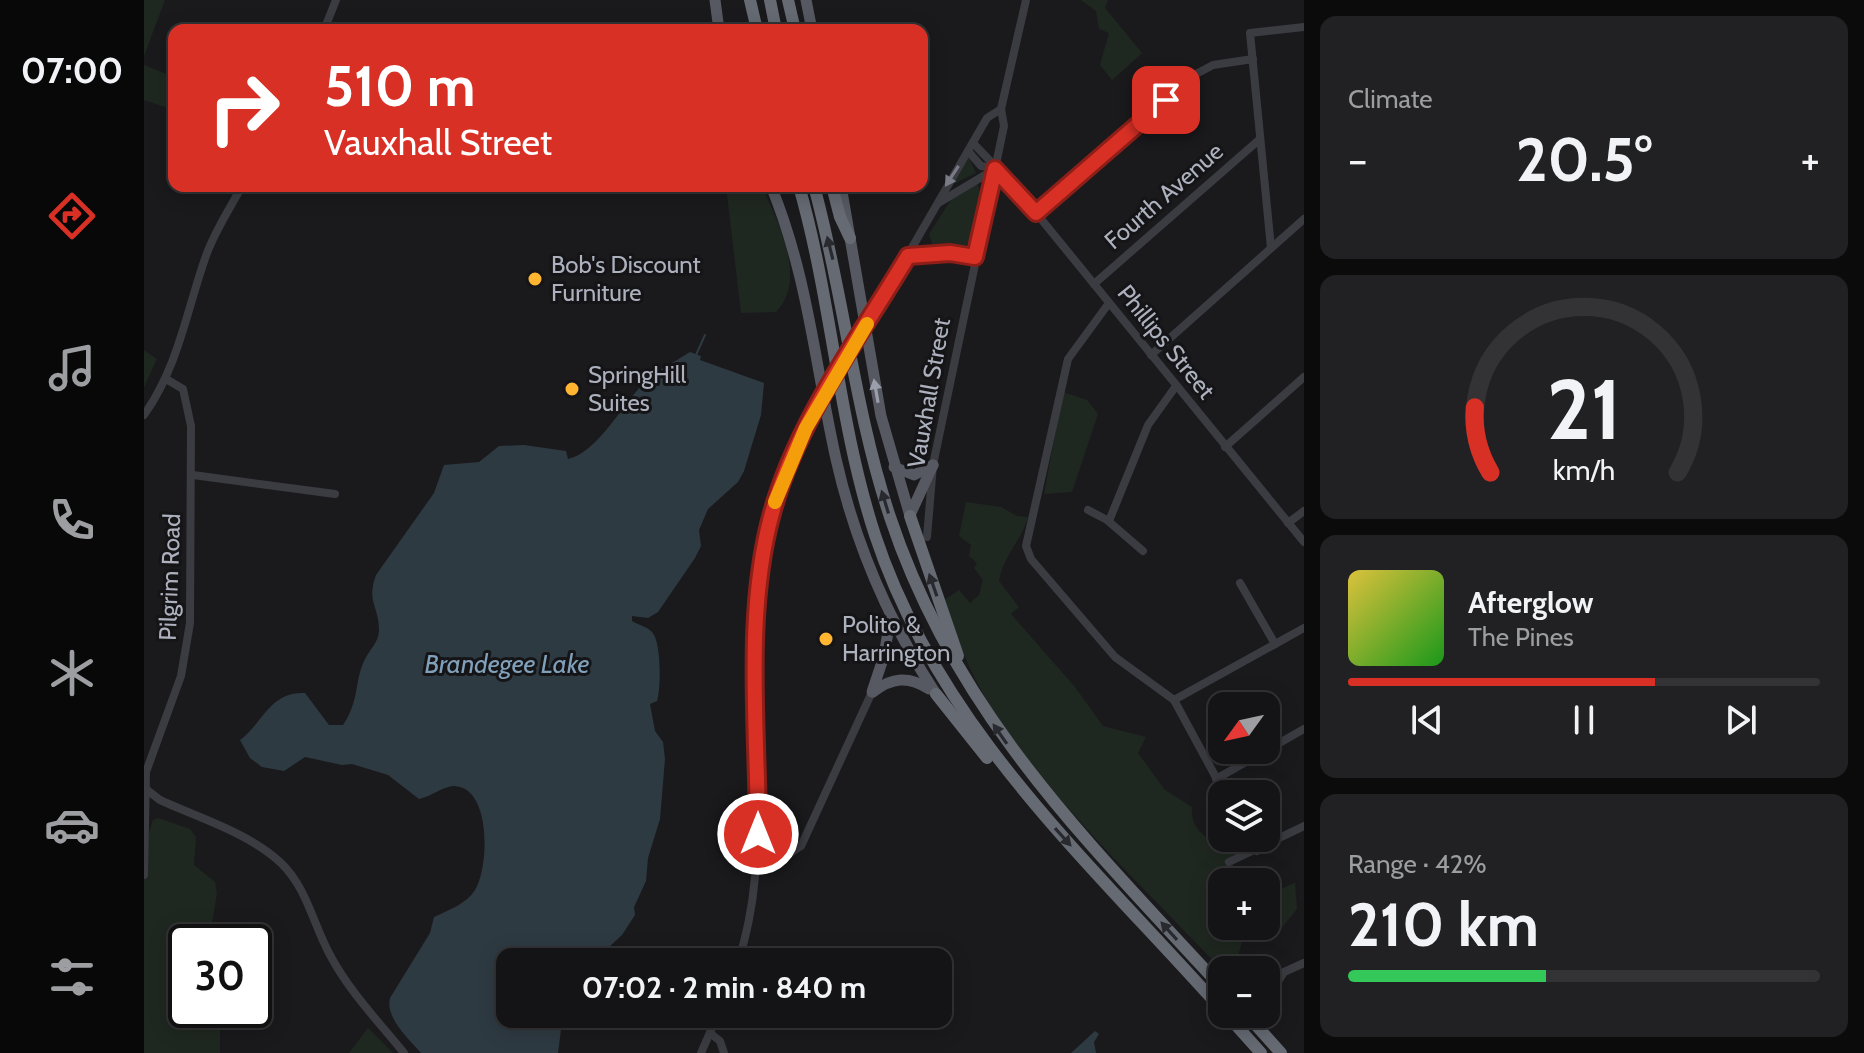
<!DOCTYPE html>
<html lang="en">
<head>
<meta charset="utf-8">
<style>
  :root { --surface:#141416; --page:#212123; --text:#f1f3f6; --muted:#9d9ea1; --line:#333335; --accent:#d93025 }
  body { margin:0; font-family:Cabin,sans-serif; background:var(--page); color:var(--text); height:100vh; display:flex; flex-direction:column; font-size:30px; white-space:nowrap }
  * { box-sizing:border-box; margin:0 }
  p { font-size:26px; color:var(--muted) }
  .icon { flex:none; width:44px; height:44px; fill:none; stroke:currentColor; stroke-width:2; stroke-linecap:round; stroke-linejoin:round }
  .map { position:relative; flex:1; overflow:hidden }
  .sheet { display:flex; flex-direction:column; gap:16px; padding:16px; background:#0b0b0c; width:560px }
  .sheet>* { flex:none }
  .top-card { position:absolute; left:24px; top:24px; width:760px; height:168px; border-radius:16px; box-shadow:0 4px 20px #0003,0 0 0 2px var(--line); background:#d93025; color:#fff; overflow:hidden }
  .needle { width:52px; rotate:237deg }
  .tools { position:absolute; left:1064px; top:692px; display:grid; gap:16px }
  .tools a { display:grid; place-items:center; width:72px; height:72px; border-radius:16px; background:var(--surface); box-shadow:0 4px 20px #0003,0 0 0 2px var(--line); font-size:40px }
  .speed { position:absolute; left:24px; top:924px; display:flex; gap:16px; font-size:40px; font-weight:700; text-align:center }
  .speed>* { display:grid; place-content:center; width:104px; height:104px; border-radius:50%; background:var(--surface); box-shadow:0 4px 20px #0003,0 0 0 2px var(--line); line-height:1 }
  .speed .limit { border:4px solid #111; border-radius:12px; background:#fff; color:#111 }
  .pin { position:absolute; display:grid; place-items:center; width:68px; height:68px; color:#fff; margin:-34px; border-radius:16px; box-shadow:0 4px 12px #0006 }
  .me { position:absolute; width:88px; margin:-44px; rotate:0deg; stroke-linejoin:round; filter:drop-shadow(0 0 6px #0008) }
  .turn { display:flex; align-items:center; gap:28px; height:168px; padding:0 24px; font-size:36px }
  .turn .icon { width:104px; height:104px; stroke-width:2.5 }
  .turn b { display:block; font-size:56px; line-height:68px }
  .big { font-size:60px; font-weight:700; line-height:1.1 }
  .sheet .card { flex:1; display:flex; flex-direction:column; justify-content:center; gap:12px; min-width:0; padding:0 28px; border-radius:16px; background:var(--page) }
  .sheet .dial { align-items:center; gap:0 }
  .dial svg { height:208px; overflow:visible; fill:none; stroke:var(--line); stroke-width:7; stroke-linecap:round; text-anchor:middle }
  .dial text { fill:var(--text); stroke:none }
  .song { display:flex; align-items:center; gap:24px }
  .cover { width:96px; height:96px; border-radius:12px; background:linear-gradient(135deg,hsl(50 70% 55%),hsl(120 70% 35%)) }
  .played { height:8px; border-radius:4px; background:linear-gradient(90deg,var(--accent) 65%,var(--line) 65%) }
  .keys { display:flex; justify-content:space-around; direction:ltr }
  .heat { display:flex; justify-content:space-between; align-items:center; font-size:44px; direction:ltr }
  .charge { height:12px; border-radius:6px; background:linear-gradient(90deg,#34c759 42%,var(--line) 0) }
  .trip { position:absolute; left:352px; top:948px; width:456px; height:80px; border-radius:16px; background:var(--surface); box-shadow:0 4px 20px #0003,0 0 0 2px var(--line); font-weight:700; line-height:80px; text-align:center }
  main { display:flex; flex:1; min-height:0 }
  .tabs { display:flex; flex-direction:column; width:144px; justify-content:space-around; align-items:center; background:#080809; color:var(--muted) }
  .tabs .icon { width:56px; height:56px }
  .tabs .selected { color:var(--accent) }
  .tabs b { font-size:36px; color:var(--text) }
  .map>svg:first-child { display:block }
  .green { fill:#1f2820 }
  .water { fill:#2e3a42 }
  .lines { fill:none; stroke-linecap:round; stroke-linejoin:round }
  .stream { stroke:#2e3a42; stroke-width:2 }
  .minor { stroke:#3b3c42; stroke-width:8 }
  .major { stroke:#565961; stroke-width:11 }
  .highway { stroke:#666a73; stroke-width:12 }
  .minor-bridge { stroke:#3b3c42; stroke-width:8 }
  .oneway { fill:#797c86 }
  .oneway2 { fill:#292a2f }
  .oneway3 { fill:#9b9fab }
  .route-casing { stroke:#8d1f18; stroke-width:20 }
  .route { stroke:#d93025; stroke-width:14 }
  .slow { stroke:#f59e0b; stroke-width:14 }
  .poi-dot { fill:#ffb530; stroke:#151518; stroke-width:3 }
  .labels { text-anchor:middle; stroke-width:6; stroke-linejoin:round; paint-order:stroke }
  .street-label { font-size:24px; fill:#acb1bd; stroke:#151518 }
  .poi-label { font-size:24px; fill:#acb1bd; stroke:#151518; text-anchor:start }
  .water-label { font-size:26px; font-style:italic; fill:#81a0ba; stroke:#151518 }
</style>
</head>
<body>
<main>
<nav class="tabs">
<b>07:00</b>
<svg class="icon selected" aria-label="directions" viewBox="0 0 24 24"><path d="M12 3l9 9-9 9-9-9zM9 14v-3h6M13 9l2 2-2 2"/></svg>
<svg class="icon" aria-label="music" viewBox="0 0 24 24"><path d="M9 18V5l10-2v13"/><circle cx="6" cy="18" r="3"/><circle cx="16" cy="16" r="3"/></svg>
<svg class="icon" aria-label="phone" viewBox="0 0 24 24"><path d="M5 4h4l2 5-3 2q2 4 5 5l2-3 5 2v4C11 20 4 13 5 4z"/></svg>
<svg class="icon" aria-label="climate" viewBox="0 0 24 24"><path d="M12 3v18M4 7l16 10M4 17L20 7"/></svg>
<svg class="icon" aria-label="car" viewBox="0 0 24 24"><path d="M5 17H2v-5l4-1 3-4h7l3 4 3 1v5h-3M9 17h6M6 11h13"/><circle cx="7" cy="17" r="2"/><circle cx="17" cy="17" r="2"/></svg>
<svg class="icon" aria-label="filters" viewBox="0 0 24 24"><path d="M4 7h16M4 17h16"/><circle cx="9" cy="7" r="2"/><circle cx="15" cy="17" r="2"/></svg>
</nav>
<div class="map">
<svg width="1160" height="1053" viewBox="0 0 1160 1053">
  <rect width="100%" height="100%" fill="#1a1a1d"/>
  <g class="green">
    <path d="M 0,0 L 21,0 L 0,56 Z"/>
    <path d="M 937,0 L 964,0 L 961,8 L 998,53 L 968,80 L 956,65 L 965,33 L 955,29 L 952,11 Z"/>
    <path d="M 0,65 L 30,77 L 30,110 L 0,100 Z"/>
    <path d="M 825,158 L 832,173 L 807,185 L 807,183 Z"/>
    <path d="M 833,184 C 842,197 834,236 821,246 L 788,244 L 785,234 L 807,200 Z"/>
    <path d="M 582,186 L 618,186 C 634,223 664,279 632,312 L 597,313 Z"/>
    <path d="M 0,350 L 13,359 L 0,387 Z"/>
    <path d="M 919,392 L 943,400 L 954,414 L 928,492 L 900,494 Z"/>
    <path d="M 822,502 L 857,507 L 873,516 L 884,517 C 878,540 858,558 855,581 L 875,607 L 867,614 L 931,687 L 959,726 L 1002,737 L 994,753 L 1021,790 L 1048,807 C 1047,825 1054,831 1068,842 L 1080,841 L 1086,846 L 1098,840 L 1104,850 L 1088,864 L 1098,882 L 1078,882 L 1078,926 L 1122,926 L 1122,895 L 1151,883 L 1153,909 L 1128,940 L 1114,934 L 1098,942 L 1090,970 L 1078,970 C 1002,889 906,801 847,707 C 826,673 812,637 799,601 L 815,590 L 826,603 L 835,595 L 839,580 L 830,568 L 833,563 L 825,556 L 827,545 L 815,536 Z"/>
    <path d="M 14,818 L 46,829 L 52,837 L 50,865 L 71,882 L 73,893 L 65,942 L 42,942 L 42,1010 L 76,1010 L 76,1053 L 0,1053 L 0,848 L 9,820 Z"/>
    <path d="M 224,1028 L 249,1053 L 205,1053 Z"/>
  </g>
  <g class="water">
    <path d="M 546,352 L 557,356 L 556,360 L 620,383 L 617,415 L 600,471 L 594,482 L 564,509 L 555,530 L 557,546 L 551,558 L 514,612 L 504,618 L 488,616 L 488,621 C 496,626 506,627 510,635 C 517,647 517,689 513,701 L 506,704 L 511,731 L 519,742 L 521,759 L 516,819 L 504,858 L 502,881 L 490,907 L 491,915 L 478,935 L 449,962 L 366,962 L 366,1014 L 419,1014 L 414,1053 L 277,1053 C 265,1039 241,1018 246,998 L 286,933 L 290,917 C 305,910 322,904 331,890 C 345,868 348,787 310,786 C 300,786 286,797 275,799 L 244,775 L 208,764 L 198,765 L 161,757 L 140,771 L 118,767 L 106,758 L 96,740 C 119,723 126,691 161,693 L 185,725 L 199,725 C 216,700 210,681 221,659 C 226,649 235,642 235,630 C 235,606 222,602 232,575 L 290,493 L 300,465 L 335,462 L 355,446 L 380,445 L 422,451 L 424,459 C 454,453 480,401 503,380 C 515,369 532,361 546,352 Z"/>
    <path d="M 951,1031 L 955,1034 L 950,1042 L 952,1053 L 927,1053 Z"/>
  </g>
  <g class="lines">
    <path class="stream" d="M 552,355 L 561,335"/>
    <g class="minor">
      <path d="M 180,30 L 192,0"/>
      <path d="M 829,143 L 871,187 L 1160,542"/>
      <path d="M 824,151 L 837,166 L 850,168"/>
      <path d="M 796,202 L 851,169"/>
      <path d="M 892,213 L 1052,74 L 1069,65 L 1109,59"/>
      <path d="M 1127,248 L 1106,33 L 1160,27"/>
      <path d="M 764,256 L 806,253 L 831,257"/>
      <path d="M 950,284 L 1116,139"/>
      <path d="M 965,303 L 924,359 L 882,546 L 887,559 L 971,657 L 1030,700 L 1081,794"/>
      <path d="M 733,308 L 843,118 L 857,109"/>
      <path d="M 1007,355 L 1160,219"/>
      <path d="M 0,415 C 35,366 43,308 63,253 C 72,229 86,208 98,186"/>
      <path d="M 1081,447 L 1160,377"/>
      <path d="M 49,475 L 191,494"/>
      <path d="M 944,510 L 963,520 L 999,551"/>
      <path d="M 965,521 L 1004,425 L 1032,386"/>
      <path d="M 1144,523 L 1160,511"/>
      <path d="M 783,537 L 789,465 L 860,126 L 857,109 L 882,0"/>
      <path d="M 1096,583 L 1131,644"/>
      <path d="M 1030,700 L 1160,628"/>
      <path d="M 1072,779 L 1160,729"/>
      <path d="M 3,790 L 16,800 C 55,818 105,833 137,863 C 163,888 169,924 186,955 C 205,991 234,1021 260,1053"/>
      <path d="M 1106,838 L 1113,851"/>
      <path d="M 613,859 L 639,858 L 657,846 L 728,692"/>
      <path d="M 1085,862 L 1160,826"/>
      <path d="M 0,875 L 2,772 L 37,676 L 46,623 L 47,426 L 39,389 L 22,379"/>
      <path d="M 594,962 C 613,905 614,847 614,788 C 613,659 602,531 670,415"/>
      <path d="M 1122,1000 L 1140,972 L 1160,963"/>
      <path d="M 566,1033 L 576,1041 L 580,1053"/>
      <path d="M 557,1053 L 574,1014"/>
    </g>
    <g class="major">
      <path d="M 571,0 L 575,30"/>
      <path d="M 662,0 L 668,30"/>
      <path d="M 627,186 C 664,276 671,365 692,459 C 711,543 745,622 792,694"/>
      <path d="M 697,186 L 737,416 L 766,516"/>
      <path d="M 750,467 L 770,475 L 789,465"/>
      <path d="M 766,515 L 789,465"/>
      <path d="M 728,692 L 740,656 L 746,620"/>
      <path d="M 729,692 C 748,677 765,676 785,689"/>
    </g>
    <g class="highway">
      <path d="M 606,0 L 613,30"/>
      <path d="M 626,0 L 632,30"/>
      <path d="M 644,0 L 651,30"/>
      <path d="M 655,186 C 688,301 694,422 731,535 C 795,729 946,862 1078,1010"/>
      <path d="M 670,186 C 700,295 710,409 746,517 C 811,713 942,840 1078,988"/>
      <path d="M 688,186 L 696,217 L 706,238"/>
      <path d="M 766,516 L 814,656"/>
      <path d="M 792,694 L 843,758"/>
      <path d="M 1082,1014 L 1117,1053"/>
      <path d="M 1102,1014 L 1137,1053"/>
    </g>
    <path class="minor-bridge" d="M 670,415 L 733,308"/>
  </g>
  <defs><path id="oneway-solid" d="M-6-.8H1V-3.2L6.5 0L1 3.2V.8H-6Z" transform="scale(2)"/></defs>
  <use class="oneway" href="#oneway-solid" transform="translate(808 176) rotate(123)"/>
  <g class="oneway2">
    <use href="#oneway-solid" transform="translate(686 248) rotate(-104)"/>
    <use href="#oneway-solid" transform="translate(741 502) rotate(-107)"/>
    <use href="#oneway-solid" transform="translate(789 585) rotate(-109)"/>
    <use href="#oneway-solid" transform="translate(856 734) rotate(-125)"/>
    <use href="#oneway-solid" transform="translate(919 837) rotate(48)"/>
    <use href="#oneway-solid" transform="translate(1025 931) rotate(-132)"/>
  </g>
  <use class="oneway3" href="#oneway-solid" transform="translate(732 391) rotate(-100)"/>
  <g class="lines">
    <defs>
      <path id="route" d="M 614,834 C 614,731 600,613 628,513 C 653,421 715,338 764,256 L 806,253 L 831,257 L 851,169 L 892,213 L 1022,100"/>
    </defs>
    <use href="#route" class="route-casing"/>
    <use href="#route" class="route"/>
    <path class="slow" d="M 631,502 L 662,428 L 723,324"/>
  </g>
  <g class="poi-dot">
    <circle cx="391" cy="279" r="8"/>
    <circle cx="428" cy="389" r="8"/>
    <circle cx="682" cy="639" r="8"/>
  </g>
  <g class="labels">
    <g class="street-label">
      <text transform="translate(1020 196) rotate(-41)" y="8">Fourth Avenue</text>
      <text transform="translate(1022 342) rotate(51)" y="8">Phillips Street</text>
      <text transform="translate(785 393) rotate(-80)" y="8">Vauxhall Street</text>
      <text transform="translate(26 577) rotate(-88)" y="8">Pilgrim Road</text>
    </g>
    <g class="poi-label">
      <text x="407" y="273">Bob's Discount<tspan x="407" dy="28">Furniture</tspan></text>
      <text x="444" y="383">SpringHill<tspan x="444" dy="28">Suites</tspan></text>
      <text x="698" y="633">Polito &amp;<tspan x="698" dy="28">Harrington</tspan></text>
    </g>
    <g class="water-label">
      <text x="363" y="673">Brandegee Lake</text>
    </g>
  </g>
</svg>
<div class="tools">
<a><svg class="needle" viewBox="-14 -14 28 28"><path d="M0-13l5 13h-10z" fill="#e53935"/><path d="M0 13l5-13h-10z" fill="#9d9ea1"/></svg></a>
<a><svg class="icon" aria-label="layers" viewBox="0 0 24 24"><path d="M12 4l9 5-9 5-9-5zM3 14l9 5 9-5"/></svg></a>
<a>+</a>
<a>−</a>
</div>
<div class="speed"><div class="limit">30</div></div>
<div class="pin" style="left:1022px;top:100px;background:#d93025"><svg class="icon" aria-label="arrive" viewBox="0 0 24 24"><path d="M6 21V4h12l-3 4 3 4H6"/></svg></div>
<svg class="me" style="left:614px;top:834px" viewBox="-20 -20 40 40"><circle r="17" fill="#d93025" stroke="#fff" stroke-width="3"/><path d="M0-11L8 9 0 5-8 9z" fill="#fff"/></svg>
<div class="trip">07:02 · 2 min · 840 m</div>
<div class="top-card">
<div class="turn"><svg class="icon" aria-label="right" viewBox="0 0 24 24"><path d="M7 20v-9h11M14 6l5 5-5 5"/></svg><div><b>510 m</b>Vauxhall Street</div></div>
</div>
</div>
<section class="sheet">
<div class="card"><p>Climate</p>
<div class="heat"><a>−</a><b class="big">20.5°</b><a>+</a></div>
</div>
<div class="card dial"><svg viewBox="0 0 100 80">
<path d="M14 69A42 42 0 1 1 86 69"/>
<path d="M14 69A42 42 0 0 1 8 44" stroke="#d93025"/>
<text x="50" y="56" font-size="32" font-weight="700">21</text>
<text x="50" y="72" font-size="11">km/h</text>
</svg></div>
<div class="card">
<div class="song"><i class="cover"></i><div><b>Afterglow</b><p>The Pines</p></div></div>
<div class="played"></div>
<div class="keys"><svg class="icon" aria-label="previous" viewBox="0 0 24 24"><path d="M18 5L8 12l10 7zM5 5v14"/></svg><svg class="icon" aria-label="pause" viewBox="0 0 24 24"><path d="M8 5v14M16 5v14"/></svg><svg class="icon" aria-label="next" viewBox="0 0 24 24"><path d="M6 5l10 7-10 7zM19 5v14"/></svg></div>
</div>
<div class="card"><p>Range · 42%</p><b class="big">210 km</b><div class="charge"></div></div>
</section>
</main>
</body>
</html>
